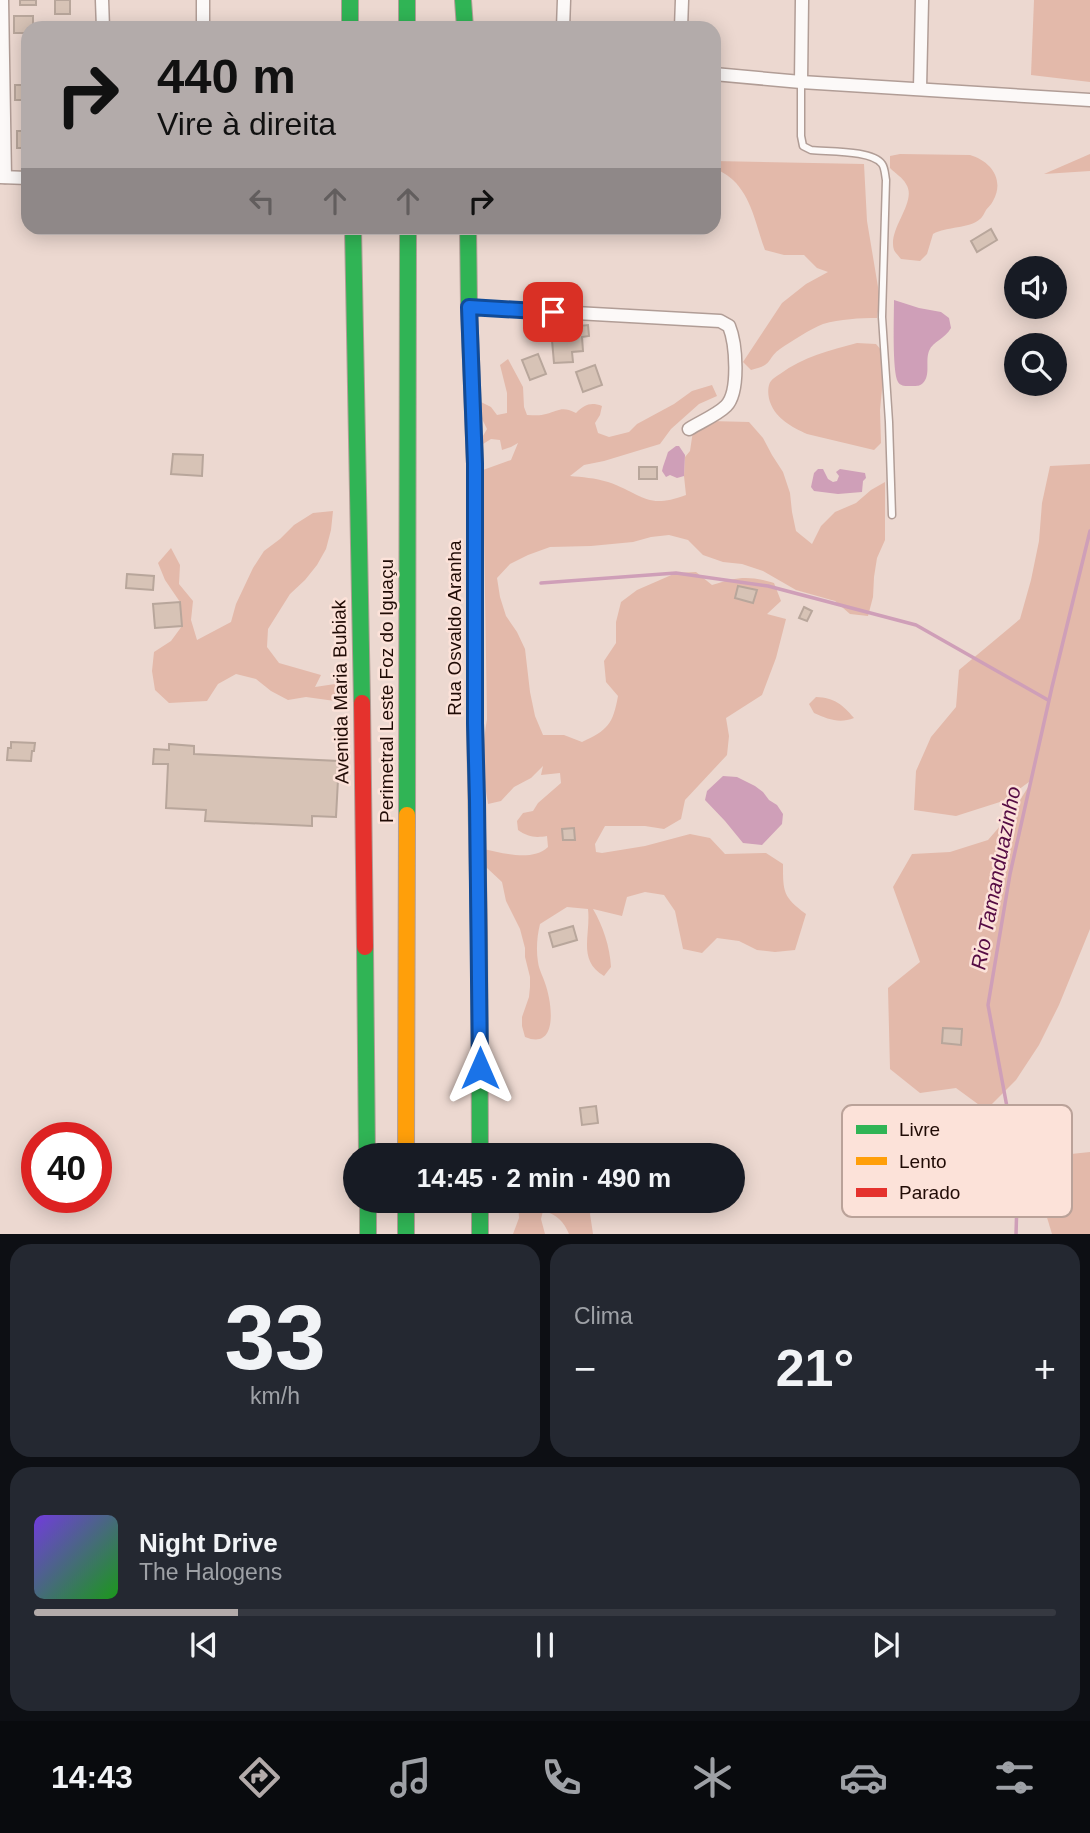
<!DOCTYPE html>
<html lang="pt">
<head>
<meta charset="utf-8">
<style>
  :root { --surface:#171b24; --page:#242831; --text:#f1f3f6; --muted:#9ea1a6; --line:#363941; --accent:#b3abaa }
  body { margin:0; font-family:Helvetica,sans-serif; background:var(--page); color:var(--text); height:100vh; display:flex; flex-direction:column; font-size:26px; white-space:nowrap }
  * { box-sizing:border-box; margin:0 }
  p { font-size:23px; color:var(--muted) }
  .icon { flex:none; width:38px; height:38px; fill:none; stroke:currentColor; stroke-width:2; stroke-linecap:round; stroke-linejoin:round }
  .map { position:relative; height:1234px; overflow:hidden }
  .sheet { display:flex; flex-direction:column; gap:10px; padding:10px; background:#0d0f14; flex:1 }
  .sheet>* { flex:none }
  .guide { position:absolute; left:21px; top:21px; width:700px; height:214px; border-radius:21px; box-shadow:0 4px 18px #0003; background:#b3abaa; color:#111; overflow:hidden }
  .buttons { position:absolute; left:1004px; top:256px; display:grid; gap:14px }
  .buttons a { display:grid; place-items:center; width:63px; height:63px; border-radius:50%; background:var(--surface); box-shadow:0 4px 18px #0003; font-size:35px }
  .speed { position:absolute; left:21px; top:1122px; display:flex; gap:14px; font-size:35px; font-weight:700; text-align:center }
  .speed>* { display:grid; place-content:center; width:91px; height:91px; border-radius:50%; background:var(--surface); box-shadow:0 4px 18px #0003; line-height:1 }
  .speed .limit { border:10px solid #d22; background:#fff; color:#111 }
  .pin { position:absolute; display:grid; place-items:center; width:60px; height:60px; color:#fff; margin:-30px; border-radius:14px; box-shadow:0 4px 10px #0006 }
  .me { position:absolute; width:77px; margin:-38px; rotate:0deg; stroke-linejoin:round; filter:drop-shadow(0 0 5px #0008) }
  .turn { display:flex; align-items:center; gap:24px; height:147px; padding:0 21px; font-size:32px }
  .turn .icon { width:91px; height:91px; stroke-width:2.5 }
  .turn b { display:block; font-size:49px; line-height:60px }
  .lanes { display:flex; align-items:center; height:66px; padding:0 21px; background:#0003; justify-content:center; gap:35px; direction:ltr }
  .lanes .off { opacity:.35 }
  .big { font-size:52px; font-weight:800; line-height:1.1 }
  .sheet .tile { flex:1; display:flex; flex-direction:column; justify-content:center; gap:10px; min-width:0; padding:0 24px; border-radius:21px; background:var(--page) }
  .sheet .dial { align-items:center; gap:0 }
  .dial b { font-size:91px; line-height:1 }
  .song { display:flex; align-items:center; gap:21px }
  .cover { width:84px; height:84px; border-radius:10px; background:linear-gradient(135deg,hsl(260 70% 55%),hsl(120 70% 35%)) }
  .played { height:7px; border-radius:4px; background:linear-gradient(90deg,var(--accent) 20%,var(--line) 20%) }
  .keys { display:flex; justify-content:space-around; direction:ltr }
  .heat { display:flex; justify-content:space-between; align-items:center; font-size:38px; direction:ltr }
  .sheet .tiles { flex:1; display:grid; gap:10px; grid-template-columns:1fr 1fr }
  .tile:last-child { grid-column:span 2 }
  .trip { position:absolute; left:343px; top:1143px; width:402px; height:70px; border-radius:35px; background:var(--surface); box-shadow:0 4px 18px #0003; font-weight:800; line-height:70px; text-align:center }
  .tab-bar { display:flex; height:112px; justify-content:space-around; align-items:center; background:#090b0e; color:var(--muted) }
  .tab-bar .icon { width:49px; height:49px }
  .tab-bar .current { color:var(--accent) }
  .tab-bar b { font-size:32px; color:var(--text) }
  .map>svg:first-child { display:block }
  .green { fill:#e3b9aa }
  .water { fill:#cf9fb8 }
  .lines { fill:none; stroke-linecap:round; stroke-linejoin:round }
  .stream { stroke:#cf9fb8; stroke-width:3.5 }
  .building { fill:#d7c3b6; stroke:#b8a69b; stroke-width:2 }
  .lane-casing { stroke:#b19d96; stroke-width:9 }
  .street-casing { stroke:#b19d96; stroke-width:15 }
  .fast-casing { stroke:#b19d96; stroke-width:18 }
  .slow-casing { stroke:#b19d96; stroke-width:18 }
  .jam-casing { stroke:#b19d96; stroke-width:18 }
  .lane { stroke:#fcf9f8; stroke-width:6 }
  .street { stroke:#fcf9f8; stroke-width:12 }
  .fast { stroke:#30b455; stroke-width:16 }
  .slow { stroke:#ff9f0a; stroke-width:16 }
  .jam { stroke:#e5322d; stroke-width:16 }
  .route-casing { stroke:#114b97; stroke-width:18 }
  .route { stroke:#1a73e8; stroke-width:12 }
  .labels { text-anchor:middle; stroke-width:5; stroke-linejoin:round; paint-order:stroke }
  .street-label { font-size:19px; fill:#200b05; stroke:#fce2d9 }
  .water-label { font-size:21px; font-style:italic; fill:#550b43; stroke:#fce2d9 }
  .key { fill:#fce2d9; stroke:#baa299; stroke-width:2 }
  .key-label { font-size:19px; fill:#200b05 }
</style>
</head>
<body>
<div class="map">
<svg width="1090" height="1235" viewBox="0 0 1090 1235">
  <rect width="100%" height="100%" fill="#ecd8d0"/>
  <g class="green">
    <path d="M 1034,0 L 1090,0 L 1090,82 L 1031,75 Z"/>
    <path d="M 900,154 L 970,155 C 991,161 1005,180 993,201 C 991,205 988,207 986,210 C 985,212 982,218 980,219 C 969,229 947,226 933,234 L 927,254 L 920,261 L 901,259 C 900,258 895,252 894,250 C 887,229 918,202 906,184 C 903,178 895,173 890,168 L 890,156 Z"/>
    <path d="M 1090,154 L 1090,171 L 1044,174 Z"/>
    <path d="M 714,161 L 864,164 L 867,221 L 880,299 L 877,318 C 860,318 840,319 823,324 C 810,329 792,341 780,349 C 766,359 774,365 751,370 L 743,362 L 782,303 L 806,284 L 828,272 L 817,268 L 804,255 L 784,255 L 765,250 C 756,226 752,198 733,180 C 728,175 720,171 714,168 Z"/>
    <path d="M 857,343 L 876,344 L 882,351 L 883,379 L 880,410 L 881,443 L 874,450 L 807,434 C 792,427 776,419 770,402 C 768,396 767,386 771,381 C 773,378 777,376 780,374 C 803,357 830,350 857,343 Z"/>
    <path d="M 508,359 L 523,387 L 524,407 L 527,415 C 534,415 540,416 546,414 C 560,410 562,406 576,413 C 585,404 591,402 602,406 L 600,415 L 595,423 L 598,433 L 609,437 L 629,432 L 637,424 L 674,404 L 692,391 L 712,385 L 717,396 L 699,404 L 671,429 L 660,444 L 604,461 L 584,465 L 570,476 C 582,477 595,478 608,482 C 643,494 646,510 686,495 L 684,476 L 685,457 L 690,451 L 693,431 L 710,421 L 749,422 L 763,438 L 772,455 L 783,472 L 790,493 L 792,512 L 796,531 L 812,544 L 821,526 L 835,512 L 856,503 L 871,490 L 885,482 L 885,540 L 877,558 L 874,577 L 873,597 L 868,616 L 850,614 L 835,601 L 796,590 L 763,571 L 742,564 L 723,562 L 703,555 L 688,540 L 669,535 L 651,537 L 633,542 L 591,546 L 550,547 L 528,555 L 510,564 L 497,578 L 500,597 L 506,616 L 517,632 L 525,649 L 530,692 L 535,716 L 543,735 L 564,735 L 582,742 C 608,730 613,724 618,696 L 606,682 L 604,661 L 616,643 L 616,622 L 621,602 L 637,590 L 676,573 L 696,572 L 712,585 C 738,577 747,575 774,583 L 781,601 L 767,614 L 786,619 L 776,658 L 762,695 L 726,718 L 729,736 L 727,755 L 685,800 L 681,819 L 664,829 L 645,826 L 605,826 L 595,844 L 596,852 L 602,853 L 645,846 L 690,834 L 710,838 L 725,854 L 766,853 L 783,864 C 783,892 783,897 806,914 L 795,950 L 775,952 L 757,950 L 739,941 L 717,938 L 702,953 L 683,949 L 675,911 L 664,895 L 645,892 L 627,897 L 622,916 L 593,909 C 603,926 610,947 611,967 L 604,976 C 577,960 591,935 588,909 L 567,907 L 540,924 C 537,936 536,950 538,962 C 539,970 543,976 545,983 C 552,1002 559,1051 525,1037 L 522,1026 L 522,1017 L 529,997 L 530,987 L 530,977 L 525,957 L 525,948 L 520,929 L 506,901 L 502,882 L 487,868 L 482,859 L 483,849 C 503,853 532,862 548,847 L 547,836 C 535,838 528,837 518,830 L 517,821 L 523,813 L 533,811 L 538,803 L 561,783 L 560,773 L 541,775 L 543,766 L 531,778 L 514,787 L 501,801 L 488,804 C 483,776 482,746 487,719 L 483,470 L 511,460 L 518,443 L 511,447 L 502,450 L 500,440 L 491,439 L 483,444 L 480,441 L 487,429 L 478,411 L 481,402 L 491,407 L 497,415 L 507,413 L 507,393 L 500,365 Z"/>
    <path d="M 1090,464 L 1090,929 L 1059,1005 L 1039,1045 L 1016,1080 L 986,1110 L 956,1088 L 920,1093 L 890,1069 L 888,988 L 920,962 L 893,887 L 912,854 L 950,852 L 988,840 L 1014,810 L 1033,779 L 1003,801 L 956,816 L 914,810 L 916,771 L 931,737 L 956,707 L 959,670 L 1020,619 L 1031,580 L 1039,541 L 1042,503 L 1050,466 Z"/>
    <path d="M 333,511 L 331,530 L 326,549 L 317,565 L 305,580 L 290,594 L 268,629 L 267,647 L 279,663 L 321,675 L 315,687 L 335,684 L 342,702 L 306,697 L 288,700 L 271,691 L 256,679 L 236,674 L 218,684 L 207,701 L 169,703 L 155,690 L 152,671 L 154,652 L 171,641 L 182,626 L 180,602 L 165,580 L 158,563 L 171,548 L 180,565 L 179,584 L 193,601 L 191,620 L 197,640 L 231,622 L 236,604 L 253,568 L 264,551 L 280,539 L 294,525 L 313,513 Z"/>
    <path d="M 816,697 C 835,698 842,704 854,718 C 839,724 828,719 814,713 L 809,704 Z"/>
    <path d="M 1090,1152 L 1090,1234 L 1052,1234 L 1042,1201 L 1042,1180 L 1055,1167 L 1071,1154 Z"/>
    <path d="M 518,1201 L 594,1201 L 590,1214 L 593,1234 L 569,1234 C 564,1222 557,1214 543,1211 L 541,1219 L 545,1234 L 513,1234 L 519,1218 Z"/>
  </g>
  <g class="water">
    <path d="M 894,300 L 919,308 L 941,312 L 949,318 L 951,328 C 945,339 933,341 929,351 C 925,361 931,375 923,383 C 920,386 917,386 913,386 C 908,386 901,387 898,382 C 892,372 894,315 894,300 Z"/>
    <path d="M 676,446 L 679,446 L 685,455 L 684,476 L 677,478 L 670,475 L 666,477 L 662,471 C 663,465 666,459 668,452 Z"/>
    <path d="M 818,469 L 823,469 L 828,479 L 833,482 L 837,481 L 839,476 L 836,472 L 840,469 L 865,473 L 866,478 L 863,481 L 862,492 L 838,494 L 814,491 L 811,487 L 814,473 Z"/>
    <path d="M 723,776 L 737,777 L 755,786 L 763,792 L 769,800 L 777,805 L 783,814 L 782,824 L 762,845 L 743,843 L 725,821 L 705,800 L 707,791 Z"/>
  </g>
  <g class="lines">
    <g class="stream">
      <path d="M 541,583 L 676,573 L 768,586 L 916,625 L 1048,700"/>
      <path d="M 1016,1235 L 1018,1166 L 988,1005 L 1010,874 L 1052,687 L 1090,531"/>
    </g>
  </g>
  <g class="building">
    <rect x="20" y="0" width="16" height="5"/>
    <rect x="55" y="0" width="15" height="14"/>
    <path d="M 14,16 L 33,16 L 33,28 L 28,28 L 28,33 L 14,33 Z"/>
    <rect x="15" y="85" width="13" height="15"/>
    <rect x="17" y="131" width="11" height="17"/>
    <path d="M 991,229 L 997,240 L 977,252 L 971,241 Z"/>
    <path d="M 588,325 L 589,336 L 582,337 L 583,351 L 572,352 L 573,362 L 554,363 L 551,329 Z"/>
    <path d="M 538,354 L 546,374 L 530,380 L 522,360 Z"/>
    <path d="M 595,365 L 602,385 L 583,392 L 576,372 Z"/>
    <path d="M 173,454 L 203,455 L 202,476 L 171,474 Z"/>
    <rect x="639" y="467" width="18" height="12"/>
    <path d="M 127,574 L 154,576 L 153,590 L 126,588 Z"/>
    <path d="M 738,586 L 757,590 L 753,603 L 735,598 Z"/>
    <path d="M 180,602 L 182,626 L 155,628 L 153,604 Z"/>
    <path d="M 804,607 L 812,611 L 807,621 L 799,618 Z"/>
    <path d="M 11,742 L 35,743 L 34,751 L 32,751 L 31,761 L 7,760 L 8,748 L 11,748 Z"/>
    <path d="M 169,744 L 194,746 L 194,754 L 339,761 L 336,817 L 312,816 L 312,826 L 205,821 L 206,810 L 166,808 L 168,764 L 153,764 L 154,749 L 169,750 Z"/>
    <path d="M 574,828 L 575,840 L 563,840 L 562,829 Z"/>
    <path d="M 573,926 L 577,940 L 553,947 L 549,933 Z"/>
    <path d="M 943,1028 L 962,1029 L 961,1045 L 942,1043 Z"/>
    <path d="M 596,1106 L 598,1123 L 582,1125 L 580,1108 Z"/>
  </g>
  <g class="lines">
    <defs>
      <path id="lane" d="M 801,82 L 801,136 L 803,146 L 811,150 C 828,152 872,150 882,164 C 885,168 885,175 886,180 L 882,317 L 889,422 L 892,515"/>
      <g id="street">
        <path d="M 2,0 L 5,177"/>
        <path d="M 102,0 L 103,28"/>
        <path d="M 203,0 L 203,28"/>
        <path d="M 563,28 L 564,0"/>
        <path d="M 681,28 L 682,0"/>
        <path d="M 714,74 L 801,82 L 1090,100"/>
        <path d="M 801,82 L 802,0"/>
        <path d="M 920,88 L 922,0"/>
        <path d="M 0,177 L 28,178"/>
        <path d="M 469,307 L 720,321 L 729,326 C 736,343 740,392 726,406 C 717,415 700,422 689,429"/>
      </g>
      <g id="fast">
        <path d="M 350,0 L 350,28"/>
        <path d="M 407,0 L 407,28"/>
        <path d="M 463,0 L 465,28"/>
        <path d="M 353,228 L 362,703"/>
        <path d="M 468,228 L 469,307 L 475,464 L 475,723 L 479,933 L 480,1155"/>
        <path d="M 407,815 L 408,228"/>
        <path d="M 365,947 L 367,1155"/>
        <path d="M 368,1200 L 368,1235"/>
        <path d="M 406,1200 L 406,1235"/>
        <path d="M 480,1200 L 480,1235"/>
      </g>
      <path id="slow" d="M 406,1155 L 407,815"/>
      <path id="jam" d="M 362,703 L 365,947"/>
    </defs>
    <use href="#lane" class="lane-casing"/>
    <use href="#street" class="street-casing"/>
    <use href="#fast" class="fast-casing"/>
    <use href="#slow" class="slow-casing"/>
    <use href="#jam" class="jam-casing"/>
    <use href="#lane" class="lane"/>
    <use href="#street" class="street"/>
    <use href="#fast" class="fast"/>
    <use href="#slow" class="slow"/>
    <use href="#jam" class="jam"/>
  </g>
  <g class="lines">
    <defs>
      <path id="route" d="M 480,1068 L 477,800 L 475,723 L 475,464 L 469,307 L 553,312"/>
    </defs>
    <use href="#route" class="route-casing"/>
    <use href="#route" class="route"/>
  </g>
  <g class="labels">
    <g class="street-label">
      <text transform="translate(454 628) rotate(-90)" y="7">Rua Osvaldo Aranha</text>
      <text transform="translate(386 691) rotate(-90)" y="7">Perimetral Leste Foz do Iguaçu</text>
      <text transform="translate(340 692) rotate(-91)" y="7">Avenida Maria Bubiak</text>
    </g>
    <g class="water-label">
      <text transform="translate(996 878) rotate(-79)" y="7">Rio Tamanduazinho</text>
    </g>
  </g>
  <rect x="842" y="1105" width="230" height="112" rx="10" class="key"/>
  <rect x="856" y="1125" width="31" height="9" fill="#30b455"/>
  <rect x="856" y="1157" width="31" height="8" fill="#ff9f0a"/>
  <rect x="856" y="1188" width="31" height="9" fill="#e5322d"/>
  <g class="key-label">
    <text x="899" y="1136">Livre</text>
    <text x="899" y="1168">Lento</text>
    <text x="899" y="1199">Parado</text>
  </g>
</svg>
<div class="buttons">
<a><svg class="icon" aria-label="sound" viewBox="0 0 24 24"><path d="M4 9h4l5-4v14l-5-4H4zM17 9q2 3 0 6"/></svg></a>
<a><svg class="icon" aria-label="search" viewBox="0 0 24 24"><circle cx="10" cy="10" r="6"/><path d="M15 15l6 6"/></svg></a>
</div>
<div class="speed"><div class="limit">40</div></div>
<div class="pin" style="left:553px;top:312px;background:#d93025"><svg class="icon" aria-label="arrive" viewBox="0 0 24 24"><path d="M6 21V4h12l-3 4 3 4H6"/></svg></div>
<svg class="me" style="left:480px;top:1068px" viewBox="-20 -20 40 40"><path d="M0-17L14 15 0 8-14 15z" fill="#1a73e8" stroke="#fff" stroke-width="4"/></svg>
<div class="trip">14:45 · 2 min · 490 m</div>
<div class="guide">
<div class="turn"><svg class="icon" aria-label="right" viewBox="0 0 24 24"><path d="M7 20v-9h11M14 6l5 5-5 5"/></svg><div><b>440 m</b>Vire à direita</div></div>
<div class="lanes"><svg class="icon off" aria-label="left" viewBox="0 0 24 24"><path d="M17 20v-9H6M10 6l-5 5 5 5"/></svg><svg class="icon off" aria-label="ahead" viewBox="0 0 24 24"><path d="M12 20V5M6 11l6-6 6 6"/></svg><svg class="icon off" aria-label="ahead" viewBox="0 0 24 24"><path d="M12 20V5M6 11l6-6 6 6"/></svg><svg class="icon" aria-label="right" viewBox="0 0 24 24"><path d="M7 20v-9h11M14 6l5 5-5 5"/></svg></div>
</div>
</div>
<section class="sheet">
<div class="tiles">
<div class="tile dial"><b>33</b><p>km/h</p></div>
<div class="tile"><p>Clima</p>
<div class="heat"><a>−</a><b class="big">21°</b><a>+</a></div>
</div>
<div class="tile">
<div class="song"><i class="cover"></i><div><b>Night Drive</b><p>The Halogens</p></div></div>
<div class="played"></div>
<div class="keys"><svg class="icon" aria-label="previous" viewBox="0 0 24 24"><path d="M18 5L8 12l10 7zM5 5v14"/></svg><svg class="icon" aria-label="pause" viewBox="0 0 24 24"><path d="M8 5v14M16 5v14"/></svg><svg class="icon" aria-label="next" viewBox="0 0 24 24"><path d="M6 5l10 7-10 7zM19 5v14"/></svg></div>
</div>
</div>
</section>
<nav class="tab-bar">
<b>14:43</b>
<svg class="icon current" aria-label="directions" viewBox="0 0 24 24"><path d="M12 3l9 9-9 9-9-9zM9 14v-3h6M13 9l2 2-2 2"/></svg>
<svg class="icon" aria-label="music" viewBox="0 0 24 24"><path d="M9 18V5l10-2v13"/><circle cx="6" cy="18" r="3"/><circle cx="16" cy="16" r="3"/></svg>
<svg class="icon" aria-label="phone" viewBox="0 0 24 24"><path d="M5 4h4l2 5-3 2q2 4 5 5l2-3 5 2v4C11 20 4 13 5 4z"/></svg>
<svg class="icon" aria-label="climate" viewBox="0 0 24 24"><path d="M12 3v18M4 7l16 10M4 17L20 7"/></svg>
<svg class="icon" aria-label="car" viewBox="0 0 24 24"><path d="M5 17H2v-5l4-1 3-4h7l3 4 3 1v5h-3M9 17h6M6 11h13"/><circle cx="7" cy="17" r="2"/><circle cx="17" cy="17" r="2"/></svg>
<svg class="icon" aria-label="filters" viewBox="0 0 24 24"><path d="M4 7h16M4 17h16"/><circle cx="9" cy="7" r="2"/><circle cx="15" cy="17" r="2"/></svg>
</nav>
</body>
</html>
